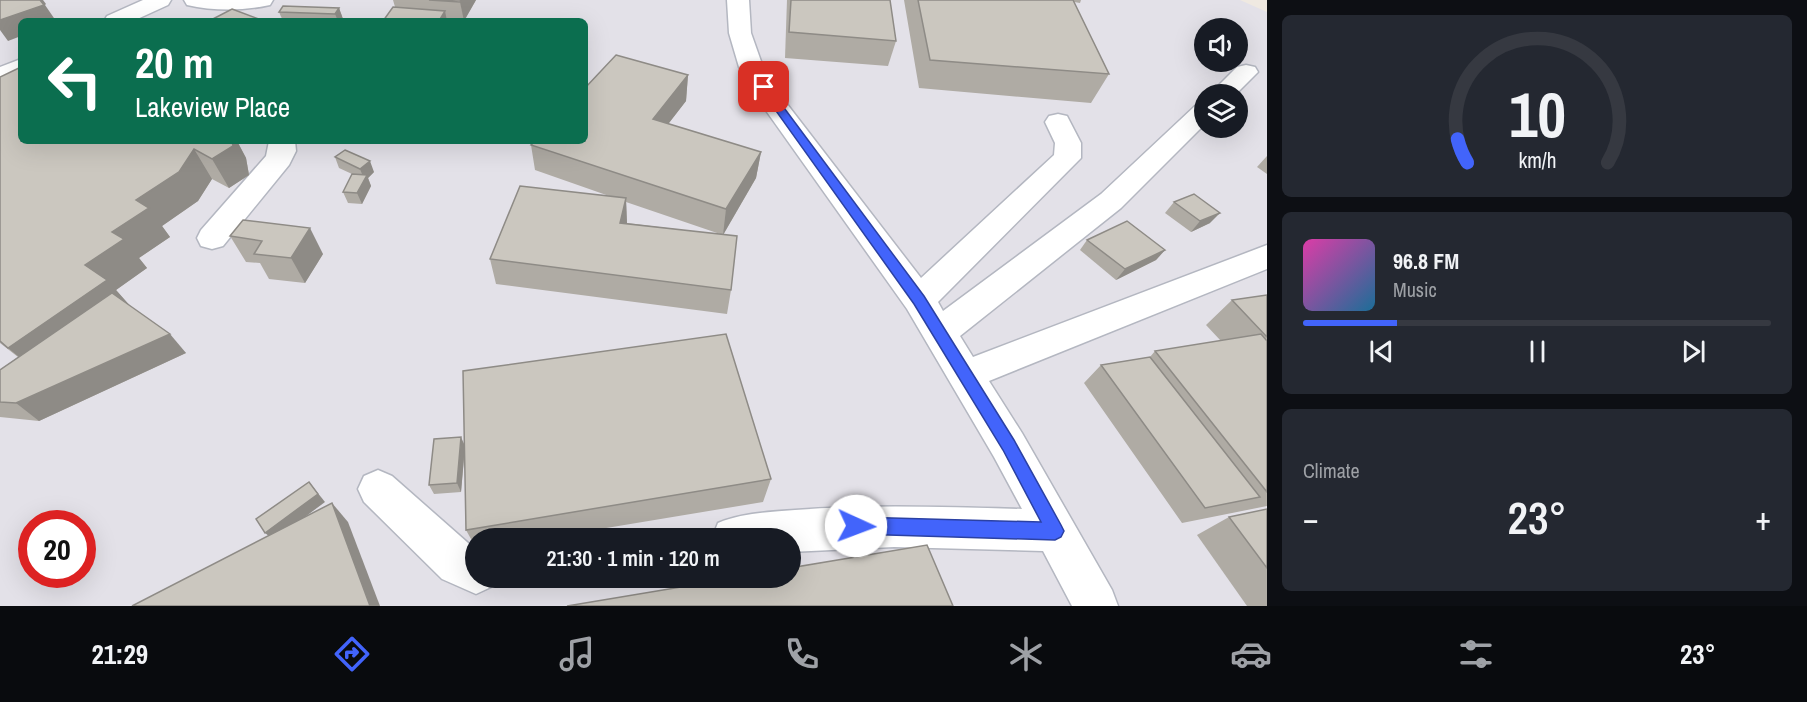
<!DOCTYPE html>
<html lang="en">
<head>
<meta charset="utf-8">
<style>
  :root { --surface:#171b24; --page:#242831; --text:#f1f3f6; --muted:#9ea1a6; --line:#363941; --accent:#4264fb }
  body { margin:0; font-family:"Archivo Narrow",sans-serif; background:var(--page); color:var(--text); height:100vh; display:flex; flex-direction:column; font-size:22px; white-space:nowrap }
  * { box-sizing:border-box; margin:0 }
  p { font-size:20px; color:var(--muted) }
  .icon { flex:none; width:33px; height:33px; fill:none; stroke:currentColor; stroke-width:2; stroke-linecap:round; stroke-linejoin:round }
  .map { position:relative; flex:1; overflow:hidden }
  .side { display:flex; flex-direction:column; gap:15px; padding:15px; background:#0d0f14; width:540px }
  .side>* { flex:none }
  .banner { position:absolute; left:18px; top:18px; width:570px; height:126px; border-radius:9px; box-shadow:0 6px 24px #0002; background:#0b6e4f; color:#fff; overflow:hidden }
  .buttons { position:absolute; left:1194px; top:18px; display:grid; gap:12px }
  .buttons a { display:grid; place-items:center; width:54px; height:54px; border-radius:50%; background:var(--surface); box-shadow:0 6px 24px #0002; font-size:30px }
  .speed { position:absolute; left:18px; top:510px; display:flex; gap:12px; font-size:30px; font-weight:700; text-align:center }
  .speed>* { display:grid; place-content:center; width:78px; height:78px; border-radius:50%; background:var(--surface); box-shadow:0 6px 24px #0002; line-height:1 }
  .speed .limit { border:9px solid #d22; background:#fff; color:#111 }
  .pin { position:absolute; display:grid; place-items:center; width:51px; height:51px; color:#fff; margin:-26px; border-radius:12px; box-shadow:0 3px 9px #0006 }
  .me { position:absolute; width:66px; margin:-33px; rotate:92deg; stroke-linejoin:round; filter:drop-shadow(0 0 4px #0008) }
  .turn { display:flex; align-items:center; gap:21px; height:126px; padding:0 18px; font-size:27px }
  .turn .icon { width:78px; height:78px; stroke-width:2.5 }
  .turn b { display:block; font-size:42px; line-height:51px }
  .big { font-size:45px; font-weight:600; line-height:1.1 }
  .side .card { flex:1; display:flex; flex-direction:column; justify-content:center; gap:9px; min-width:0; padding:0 21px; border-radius:9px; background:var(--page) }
  .side .dial { align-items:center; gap:0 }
  .dial svg { height:156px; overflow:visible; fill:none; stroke:var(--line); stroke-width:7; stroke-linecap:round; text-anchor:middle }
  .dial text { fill:var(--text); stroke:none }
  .song { display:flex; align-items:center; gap:18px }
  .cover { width:72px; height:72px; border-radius:9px; background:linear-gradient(135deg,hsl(320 70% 55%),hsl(200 70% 35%)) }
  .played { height:6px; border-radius:3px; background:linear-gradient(90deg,var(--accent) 20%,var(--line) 20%) }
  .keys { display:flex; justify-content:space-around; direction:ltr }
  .heat { display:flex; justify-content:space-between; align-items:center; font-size:33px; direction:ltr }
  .trip { position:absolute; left:465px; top:528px; width:336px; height:60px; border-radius:30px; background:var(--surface); box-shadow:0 6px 24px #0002; font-weight:600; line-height:60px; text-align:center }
  .dock { display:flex; height:96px; justify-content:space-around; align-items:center; background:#090b0e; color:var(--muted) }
  .dock .icon { width:42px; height:42px }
  .dock .current { color:var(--accent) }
  .dock b { font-size:27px; color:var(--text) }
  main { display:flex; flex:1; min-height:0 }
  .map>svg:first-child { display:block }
  .industrial { fill:#e3e1e8; fill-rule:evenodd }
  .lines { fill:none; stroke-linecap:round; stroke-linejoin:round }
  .minor-casing { stroke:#b4b7c1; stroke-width:3 }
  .minor { fill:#fff; fill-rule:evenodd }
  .wall { fill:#afaba4; fill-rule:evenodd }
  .shaded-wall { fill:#8e8b86 }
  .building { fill:#cbc7bf; stroke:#8e8b86; stroke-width:1.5 }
  .route { fill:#4264fb; stroke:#2b41a3; stroke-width:1.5 }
</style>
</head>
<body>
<main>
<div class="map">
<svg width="1267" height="606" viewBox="0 0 1267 606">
  <rect width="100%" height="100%" fill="#efe9e1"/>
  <path class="industrial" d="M 0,0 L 1240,0 L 1267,12 L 1267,606 L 0,606 ZM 21,21 L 585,21 L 585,141 L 21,141 ZM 1204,28 L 1238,28 L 1238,62 L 1204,62 ZM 1204,94 L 1238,94 L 1238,128 L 1204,128 ZM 32,524 L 82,524 L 82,574 L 32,574 ZM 476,538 L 790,538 L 790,578 L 476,578 Z"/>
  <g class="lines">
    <defs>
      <g id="minor">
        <path d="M 143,0 L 171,0 L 168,5 L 133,21 L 104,21 L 107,16 Z"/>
        <path d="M 184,0 L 273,0 L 270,5 C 244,11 213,11 187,5 Z"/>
        <path d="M 727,0 L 749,0 L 751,33 L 763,67 L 787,104 L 921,278 L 1054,155 L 1055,143 L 1045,122 L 1049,116 L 1058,114 L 1067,116 L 1081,143 L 1081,158 L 938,302 L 943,311 L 1101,194 L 1195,106 L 1204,103 L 1204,125 L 1121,208 L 960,336 L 973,357 L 1267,245 L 1267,269 L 989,381 L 1022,433 L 1112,590 L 1118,606 L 1072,606 L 1043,551 L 894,547 L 790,552 L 790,538 L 712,538 L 718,523 C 742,513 769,512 795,510 C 871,504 946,507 1022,509 L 994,457 L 907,309 L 767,112 L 739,67 L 729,33 Z"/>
        <path d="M 21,59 L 21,75 L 0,83 L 0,67 Z"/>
        <path d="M 1246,65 L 1255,67 L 1258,72 L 1236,94 L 1210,94 L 1237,67 Z"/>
        <path d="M 269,141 L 295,141 L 296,151 L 289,165 L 223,246 L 212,249 L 201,246 L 197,238 L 201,230 L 266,156 Z"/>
        <path d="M 378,470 L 392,476 L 476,550 L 476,578 L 495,578 L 491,587 L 476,594 L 442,579 L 364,502 L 358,489 L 364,476 Z"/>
      </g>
    </defs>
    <use href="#minor" class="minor-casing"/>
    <use href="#minor" class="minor"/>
  </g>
  <g class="wall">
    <path d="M 393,0 L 476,0 L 464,21 L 447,20 L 447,21 L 383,21 L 395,7 Z"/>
    <path d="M 787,0 L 890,0 L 896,41 L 888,66 L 785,58 Z"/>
    <path d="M 904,0 L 1081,0 L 1080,3 L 1074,2 L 1109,74 L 1091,103 L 919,88 Z"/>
    <path d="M 339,8 L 343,19 L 341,21 L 283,21 L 279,12 Z"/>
    <path d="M 688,75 L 686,101 L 668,124 L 761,152 L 756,178 L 723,235 L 731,290 L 727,314 L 496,284 L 490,259 L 612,197 L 535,170 L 531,145 ZM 626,202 L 723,235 L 627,223 Z"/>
    <path d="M 0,77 L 21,141 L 237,141 L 246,158 L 249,175 L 229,188 L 212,179 L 198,201 L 162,226 L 170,237 L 139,258 L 147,268 L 116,290 L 130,306 L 186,353 L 39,421 L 0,417 L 0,370 L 18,357 L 0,343 Z"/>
    <path d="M 1267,156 L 1267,174 L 1257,167 Z"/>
    <path d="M 335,157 L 374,172 L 368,178 L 371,186 L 362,204 L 348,203 L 343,192 L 352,174 L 339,168 Z"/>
    <path d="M 1174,202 L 1210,223 L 1191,232 L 1165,213 Z"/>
    <path d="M 243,220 L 323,254 L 305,283 L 269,279 L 260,263 L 246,262 L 230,236 Z"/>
    <path d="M 1087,240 L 1165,250 L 1156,260 L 1116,280 L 1080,250 Z"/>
    <path d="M 1267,295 L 1267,506 L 1182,523 L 1084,383 L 1101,365 L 1150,357 L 1155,351 L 1221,341 L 1206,325 L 1232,300 Z"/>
    <path d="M 465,445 L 771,479 L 763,502 L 546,538 L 476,538 L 476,548 L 466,530 L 465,448 L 461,492 L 434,494 L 429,485 Z"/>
    <path d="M 1267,509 L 1267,606 L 1247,606 L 1197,535 L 1229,517 Z"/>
  </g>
  <g class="shaded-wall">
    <path d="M 31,0 L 43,0 L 46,4 L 45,5 L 56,21 L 21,21 L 21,36 L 8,41 L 0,30 L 0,20 Z"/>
    <path d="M 461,0 L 476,0 L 464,21 L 460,2 Z"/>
    <path d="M 339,8 L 343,19 L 341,21 L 338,21 L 335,14 Z"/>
    <path d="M 445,11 L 447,21 L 439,21 Z"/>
    <path d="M 688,75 L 686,101 L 652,145 L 653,119 Z"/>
    <path d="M 232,141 L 237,141 L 246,158 L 249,175 L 229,188 L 212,159 Z"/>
    <path d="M 194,149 L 212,179 L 198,201 L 162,226 L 170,237 L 139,258 L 147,268 L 116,290 L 132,308 L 40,374 L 8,348 L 85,265 L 112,232 L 136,200 Z"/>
    <path d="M 761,152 L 756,178 L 723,235 L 726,209 Z"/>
    <path d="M 370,161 L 374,172 L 368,178 L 371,186 L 362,204 L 357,193 L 364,179 L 360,169 Z"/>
    <path d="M 626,198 L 627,224 L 620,223 Z"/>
    <path d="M 1220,213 L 1210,223 L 1191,232 L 1200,221 Z"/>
    <path d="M 310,228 L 323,254 L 305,283 L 291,258 Z"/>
    <path d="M 1165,250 L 1156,260 L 1116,280 L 1125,269 Z"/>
    <path d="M 170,334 L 186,353 L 39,421 L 16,403 Z"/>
    <path d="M 461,437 L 465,446 L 461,492 L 457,483 Z"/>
    <path d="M 309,482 L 325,502 L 274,540 L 265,533 Z"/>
    <path d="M 332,503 L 348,522 L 380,606 L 370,606 Z"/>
  </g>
  <g class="building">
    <path d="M 0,0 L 40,0 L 44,5 L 0,20 Z"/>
    <path d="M 429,0 L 461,0 L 460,2 Z"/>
    <path d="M 791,0 L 890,0 L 896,41 L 789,32 Z"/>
    <path d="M 918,0 L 1073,0 L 1109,74 L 930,60 Z"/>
    <path d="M 283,6 L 339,8 L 335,14 L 279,12 Z"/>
    <path d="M 393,7 L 445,11 L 439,21 L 383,21 Z"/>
    <path d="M 232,9 L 264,21 L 209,21 Z"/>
    <path d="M 616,55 L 688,75 L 653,119 L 761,152 L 726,209 L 531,145 L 535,141 L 585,141 L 585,88 Z"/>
    <path d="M 21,67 L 21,141 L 232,141 L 233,146 L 212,159 L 194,149 L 179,172 L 136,200 L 149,208 L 112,232 L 124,239 L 85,265 L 107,280 L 8,348 L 0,341 L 0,77 Z"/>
    <path d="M 345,150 L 370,161 L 360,169 L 335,157 Z"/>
    <path d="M 352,174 L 367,175 L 357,193 L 343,192 Z"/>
    <path d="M 520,186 L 626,198 L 620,223 L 737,236 L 731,290 L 490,259 Z"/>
    <path d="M 1194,194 L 1220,213 L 1200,221 L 1174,202 Z"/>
    <path d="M 243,220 L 310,228 L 291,258 L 254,254 L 262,241 L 230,236 Z"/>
    <path d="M 1127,221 L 1165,250 L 1125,269 L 1087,240 Z"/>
    <path d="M 112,293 L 170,334 L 16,403 L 0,402 L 0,370 Z"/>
    <path d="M 1267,295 L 1267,337 L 1232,300 Z"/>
    <path d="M 726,334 L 771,479 L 466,530 L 463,371 Z"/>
    <path d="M 1261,334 L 1267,341 L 1267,492 L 1155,351 Z"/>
    <path d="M 1150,357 L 1260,497 L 1205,508 L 1101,365 Z"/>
    <path d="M 461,437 L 457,483 L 429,485 L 434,439 Z"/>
    <path d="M 309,482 L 318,494 L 265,533 L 256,519 Z"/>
    <path d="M 332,503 L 370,606 L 132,606 Z"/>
    <path d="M 1267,509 L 1267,568 L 1229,517 Z"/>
    <path d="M 927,545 L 953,606 L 567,606 L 735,578 L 790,578 L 790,568 Z"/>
  </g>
  <path class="route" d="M 764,84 L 767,85 L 924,296 L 1014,440 L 1061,525 L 1064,531 L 1061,537 L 1055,540 L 856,534 L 850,532 L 847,526 L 850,520 L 856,517 L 1041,522 L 1003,450 L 914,304 L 759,87 Z"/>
</svg>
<div class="buttons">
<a><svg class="icon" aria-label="sound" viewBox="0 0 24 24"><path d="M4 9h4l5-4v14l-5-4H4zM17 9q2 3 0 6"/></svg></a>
<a><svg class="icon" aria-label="layers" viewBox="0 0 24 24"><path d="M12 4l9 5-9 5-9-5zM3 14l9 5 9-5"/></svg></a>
</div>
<div class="speed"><div class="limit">20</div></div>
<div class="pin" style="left:764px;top:87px;background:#d93025"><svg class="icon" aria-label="arrive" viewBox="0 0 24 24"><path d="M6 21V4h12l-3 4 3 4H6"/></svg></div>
<svg class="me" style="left:856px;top:526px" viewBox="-20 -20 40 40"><circle r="19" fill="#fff"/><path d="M0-13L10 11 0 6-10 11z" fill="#4264fb"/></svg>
<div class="trip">21:30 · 1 min · 120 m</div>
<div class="banner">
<div class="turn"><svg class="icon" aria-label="left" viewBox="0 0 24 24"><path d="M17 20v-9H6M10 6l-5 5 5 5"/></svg><div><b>20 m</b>Lakeview Place</div></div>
</div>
</div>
<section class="side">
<div class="card dial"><svg viewBox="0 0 100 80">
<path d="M14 69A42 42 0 1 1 86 69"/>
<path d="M14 69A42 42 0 0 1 9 57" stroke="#4264fb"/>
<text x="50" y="56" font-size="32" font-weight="700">10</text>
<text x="50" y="72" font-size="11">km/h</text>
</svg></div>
<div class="card">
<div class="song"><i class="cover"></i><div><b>96.8 FM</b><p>Music</p></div></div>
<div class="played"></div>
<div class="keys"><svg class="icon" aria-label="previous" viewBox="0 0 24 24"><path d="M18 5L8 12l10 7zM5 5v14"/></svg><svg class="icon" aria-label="pause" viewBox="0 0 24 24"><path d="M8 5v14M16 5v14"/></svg><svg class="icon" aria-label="next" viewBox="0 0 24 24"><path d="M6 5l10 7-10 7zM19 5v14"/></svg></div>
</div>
<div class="card"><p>Climate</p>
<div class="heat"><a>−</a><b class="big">23°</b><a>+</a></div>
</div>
</section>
</main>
<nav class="dock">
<b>21:29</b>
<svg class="icon current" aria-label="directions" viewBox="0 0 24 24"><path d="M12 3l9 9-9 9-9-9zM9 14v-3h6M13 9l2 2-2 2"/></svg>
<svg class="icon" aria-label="music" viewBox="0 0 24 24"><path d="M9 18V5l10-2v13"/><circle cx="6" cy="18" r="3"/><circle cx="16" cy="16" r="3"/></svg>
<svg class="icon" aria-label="phone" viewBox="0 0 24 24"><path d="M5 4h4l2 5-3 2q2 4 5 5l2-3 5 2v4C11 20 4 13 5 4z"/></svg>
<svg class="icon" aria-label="climate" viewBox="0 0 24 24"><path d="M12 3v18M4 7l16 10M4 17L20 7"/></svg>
<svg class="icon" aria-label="car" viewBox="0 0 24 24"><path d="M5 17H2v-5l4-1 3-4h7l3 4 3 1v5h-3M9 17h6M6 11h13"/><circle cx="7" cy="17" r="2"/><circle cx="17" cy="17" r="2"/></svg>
<svg class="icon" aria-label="filters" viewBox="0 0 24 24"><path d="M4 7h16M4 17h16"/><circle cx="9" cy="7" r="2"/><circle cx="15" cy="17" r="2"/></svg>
<b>23°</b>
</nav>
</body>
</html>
